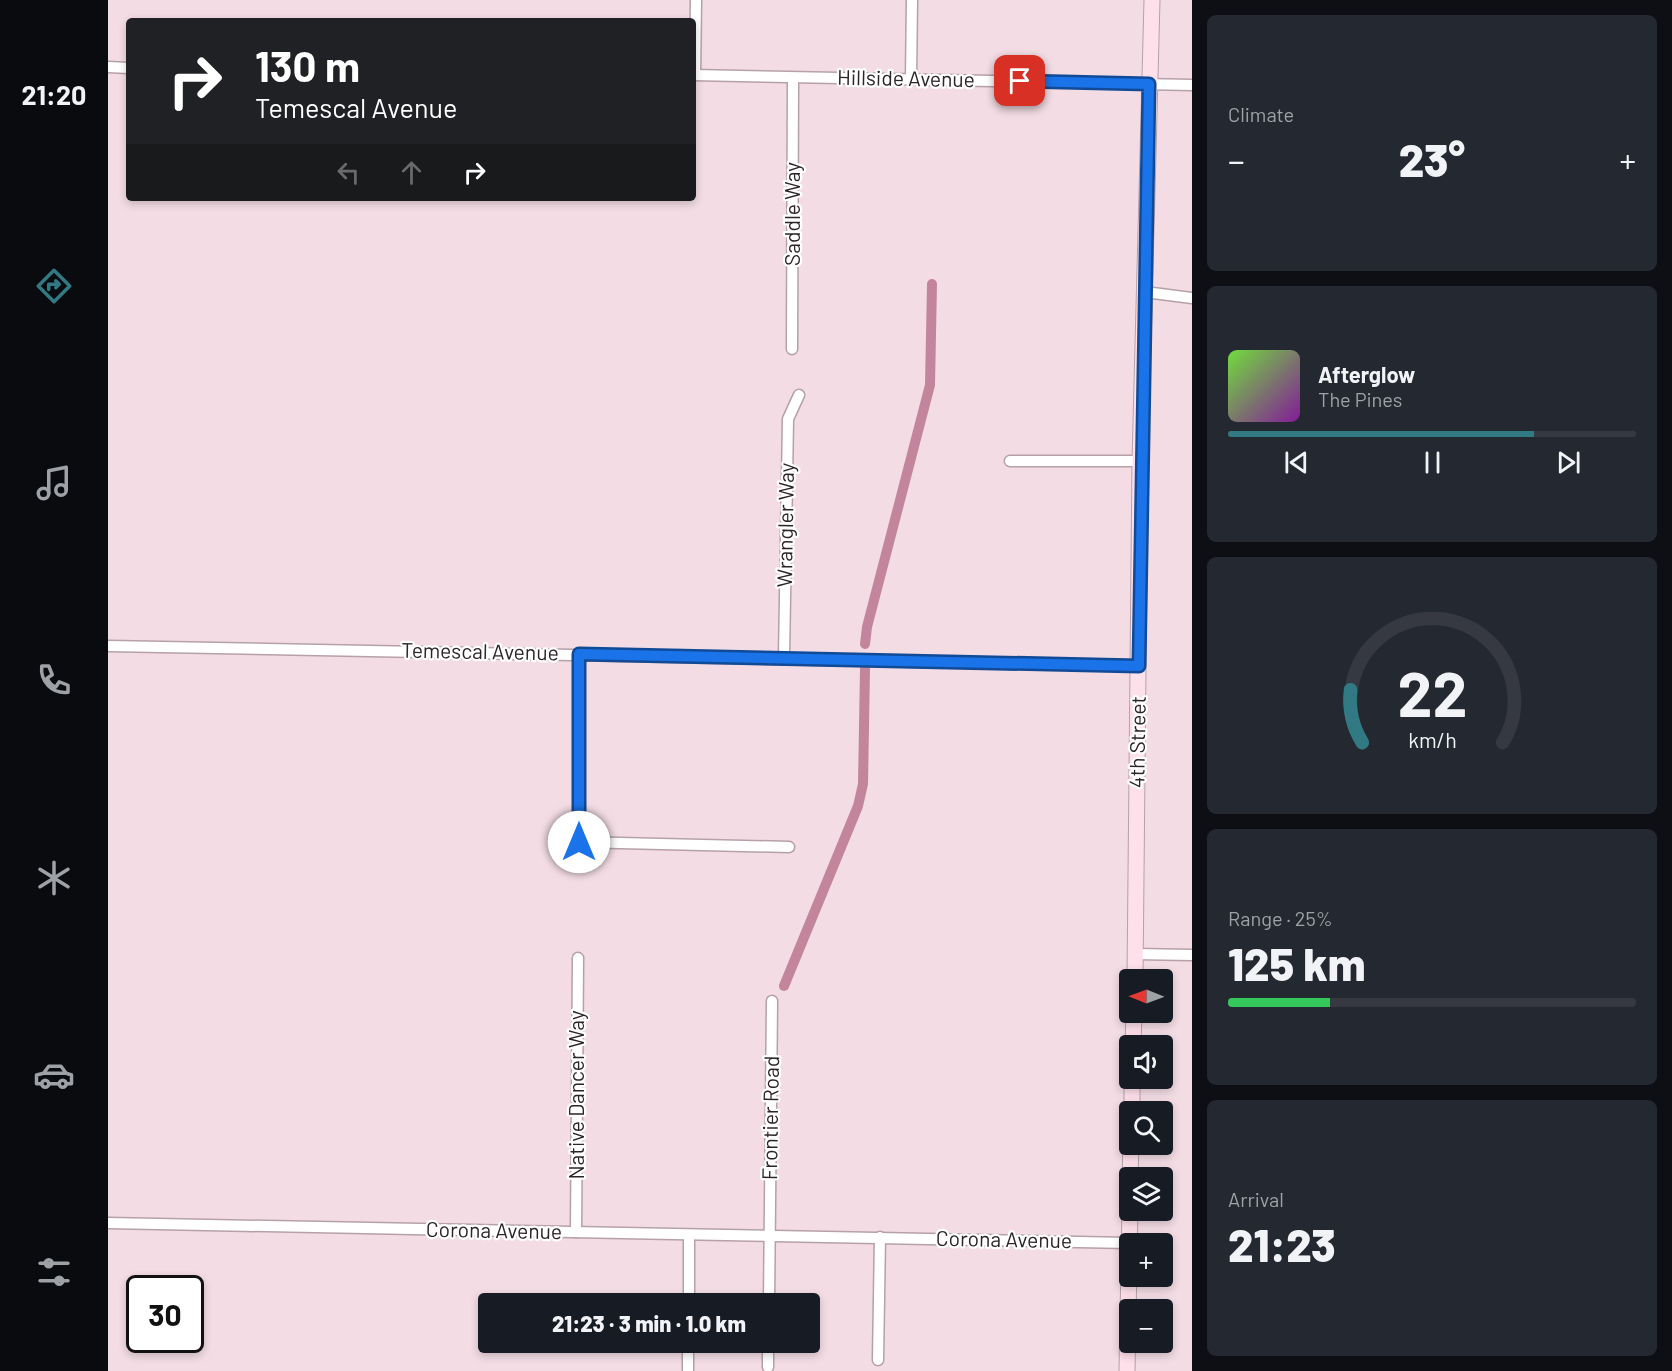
<!DOCTYPE html>
<html lang="en">
<head>
<meta charset="utf-8">
<style>
  :root { --surface:#171b24; --page:#242831; --text:#f1f3f6; --muted:#9ea1a6; --line:#363941; --accent:#327a83 }
  body { margin:0; font-family:Barlow,sans-serif; background:var(--page); color:var(--text); height:100vh; display:flex; flex-direction:column; font-size:22px; white-space:nowrap }
  * { box-sizing:border-box; margin:0 }
  p { font-size:20px; color:var(--muted) }
  .icon { flex:none; width:33px; height:33px; fill:none; stroke:currentColor; stroke-width:2; stroke-linecap:round; stroke-linejoin:round }
  .map { position:relative; flex:1; overflow:hidden }
  .panel { display:flex; flex-direction:column; gap:15px; padding:15px; background:#0d0f14; width:480px }
  .panel>* { flex:none }
  .hud { position:absolute; left:18px; top:18px; width:570px; height:183px; border-radius:6px; box-shadow:0 3px 9px #0003; background:#202124; color:#fff; overflow:hidden }
  .needle { width:39px; rotate:271deg }
  .tools { position:absolute; left:1011px; top:969px; display:grid; gap:12px }
  .tools a { display:grid; place-items:center; width:54px; height:54px; border-radius:6px; background:var(--surface); box-shadow:0 3px 9px #0003; font-size:30px }
  .speed { position:absolute; left:18px; top:1275px; display:flex; gap:12px; font-size:30px; font-weight:700; text-align:center }
  .speed>* { display:grid; place-content:center; width:78px; height:78px; border-radius:50%; background:var(--surface); box-shadow:0 3px 9px #0003; line-height:1 }
  .speed .limit { border:3px solid #111; border-radius:9px; background:#fff; color:#111 }
  .pin { position:absolute; display:grid; place-items:center; width:51px; height:51px; color:#fff; margin:-26px; border-radius:12px; box-shadow:0 3px 9px #0006 }
  .me { position:absolute; width:66px; margin:-33px; rotate:0deg; stroke-linejoin:round; filter:drop-shadow(0 0 4px #0008) }
  .turn { display:flex; align-items:center; gap:21px; height:126px; padding:0 30px; font-size:27px }
  .turn .icon { width:78px; height:78px; stroke-width:2.5 }
  .turn b { display:block; font-size:42px; line-height:51px }
  .lanes { display:flex; align-items:center; height:57px; padding:0 30px; background:#0003; justify-content:center; gap:30px; direction:ltr }
  .lanes .off { opacity:.35 }
  .big { font-size:45px; font-weight:800; line-height:1.1 }
  .panel .widget { flex:1; display:flex; flex-direction:column; justify-content:center; gap:9px; min-width:0; padding:0 21px; border-radius:9px; background:var(--page) }
  .panel .dial { align-items:center; gap:0 }
  .dial svg { height:156px; overflow:visible; fill:none; stroke:var(--line); stroke-width:7; stroke-linecap:round; text-anchor:middle }
  .dial text { fill:var(--text); stroke:none }
  .song { display:flex; align-items:center; gap:18px }
  .cover { width:72px; height:72px; border-radius:9px; background:linear-gradient(135deg,hsl(100 70% 55%),hsl(290 70% 35%)) }
  .played { height:6px; border-radius:3px; background:linear-gradient(90deg,var(--accent) 75%,var(--line) 75%) }
  .keys { display:flex; justify-content:space-around; direction:ltr }
  .heat { display:flex; justify-content:space-between; align-items:center; font-size:33px; direction:ltr }
  .charge { height:9px; border-radius:4px; background:linear-gradient(90deg,#34c759 25%,var(--line) 0) }
  .trip { position:absolute; left:370px; top:1293px; width:342px; height:60px; border-radius:6px; background:var(--surface); box-shadow:0 3px 9px #0003; font-weight:800; line-height:60px; text-align:center }
  main { display:flex; flex:1; min-height:0 }
  .tabs { display:flex; flex-direction:column; width:108px; justify-content:space-around; align-items:center; background:#090b0e; color:var(--muted) }
  .tabs .icon { width:42px; height:42px }
  .tabs .active { color:var(--accent) }
  .tabs b { font-size:27px; color:var(--text) }
  .map>svg:first-child { display:block }
  .lines { fill:none; stroke-linecap:round; stroke-linejoin:round }
  .canal { stroke:#c3859c; stroke-width:10 }
  .street-casing { stroke:#b6a1a8; stroke-width:13 }
  .secondary-casing { stroke:#b6a1a8; stroke-width:17 }
  .street { stroke:#fff; stroke-width:10 }
  .secondary { stroke:#fee0eb; stroke-width:15 }
  .route-casing { stroke:#114b97; stroke-width:15 }
  .route { stroke:#1a73e8; stroke-width:10 }
  .labels { text-anchor:middle; stroke-width:4.5; stroke-linejoin:round; paint-order:stroke }
  .street-label { font-size:21px; fill:#2d2427; stroke:#fff }
</style>
</head>
<body>
<main>
<nav class="tabs">
<b>21:20</b>
<svg class="icon active" aria-label="directions" viewBox="0 0 24 24"><path d="M12 3l9 9-9 9-9-9zM9 14v-3h6M13 9l2 2-2 2"/></svg>
<svg class="icon" aria-label="music" viewBox="0 0 24 24"><path d="M9 18V5l10-2v13"/><circle cx="6" cy="18" r="3"/><circle cx="16" cy="16" r="3"/></svg>
<svg class="icon" aria-label="phone" viewBox="0 0 24 24"><path d="M5 4h4l2 5-3 2q2 4 5 5l2-3 5 2v4C11 20 4 13 5 4z"/></svg>
<svg class="icon" aria-label="climate" viewBox="0 0 24 24"><path d="M12 3v18M4 7l16 10M4 17L20 7"/></svg>
<svg class="icon" aria-label="car" viewBox="0 0 24 24"><path d="M5 17H2v-5l4-1 3-4h7l3 4 3 1v5h-3M9 17h6M6 11h13"/><circle cx="7" cy="17" r="2"/><circle cx="17" cy="17" r="2"/></svg>
<svg class="icon" aria-label="filters" viewBox="0 0 24 24"><path d="M4 7h16M4 17h16"/><circle cx="9" cy="7" r="2"/><circle cx="15" cy="17" r="2"/></svg>
</nav>
<div class="map">
<svg width="1084" height="1371" viewBox="0 0 1084 1371">
  <rect width="100%" height="100%" fill="#f3dce4"/>
  <g class="lines">
    <g class="canal">
      <path d="M 757,644 L 759,627 L 822,385 L 824,284"/>
      <path d="M 676,986 L 750,806 L 755,784 L 757,669"/>
    </g>
    <defs>
      <g id="street">
        <path d="M 0,67 L 21,68"/>
        <path d="M 585,75 L 1084,85"/>
        <path d="M 587,75 L 588,0"/>
        <path d="M 803,78 L 804,0"/>
        <path d="M 1037,292 L 1084,298"/>
        <path d="M 684,349 L 685,78"/>
        <path d="M 902,461 L 1032,461"/>
        <path d="M 0,646 L 1031,666"/>
        <path d="M 471,654 L 471,842 L 681,847"/>
        <path d="M 676,657 L 680,419 L 691,395"/>
        <path d="M 1027,954 L 1084,955"/>
        <path d="M 0,1223 L 1021,1243"/>
        <path d="M 468,1232 L 470,958"/>
        <path d="M 581,1304 L 581,1235"/>
        <path d="M 661,1304 L 664,1001"/>
        <path d="M 770,1360 L 772,1237"/>
        <path d="M 660,1367 L 660,1342"/>
        <path d="M 580,1371 L 580,1342"/>
      </g>
      <g id="secondary">
        <path d="M 1027,980 L 1032,461 L 1044,0"/>
        <path d="M 1025,1046 L 1026,1012"/>
        <path d="M 1024,1112 L 1024,1078"/>
        <path d="M 1022,1178 L 1023,1144"/>
        <path d="M 1019,1371 L 1022,1208"/>
      </g>
    </defs>
    <use href="#street" class="street-casing"/>
    <use href="#secondary" class="secondary-casing"/>
    <use href="#street" class="street"/>
    <use href="#secondary" class="secondary"/>
  </g>
  <g class="lines">
    <defs>
      <path id="route" d="M 471,842 L 471,654 L 1031,666 L 1041,84 L 912,81"/>
    </defs>
    <use href="#route" class="route-casing"/>
    <use href="#route" class="route"/>
  </g>
  <g class="labels">
    <g class="street-label">
      <text transform="translate(798 79) rotate(1)" y="7">Hillside Avenue</text>
      <text transform="translate(685 214) rotate(-90)" y="7">Saddle Way</text>
      <text transform="translate(678 525) rotate(-89)" y="7">Wrangler Way</text>
      <text transform="translate(372 652) rotate(1)" y="7">Temescal Avenue</text>
      <text transform="translate(1030 742) rotate(-89)" y="7">4th Street</text>
      <text transform="translate(469 1095) rotate(-90)" y="7">Native Dancer Way</text>
      <text transform="translate(663 1118) rotate(-89)" y="7">Frontier Road</text>
      <text transform="translate(386 1231) rotate(1)" y="7">Corona Avenue</text>
      <text transform="translate(896 1240) rotate(1)" y="7">Corona Avenue</text>
    </g>
  </g>
</svg>
<div class="tools">
<a><svg class="needle" viewBox="-14 -14 28 28"><path d="M0-13l5 13h-10z" fill="#e53935"/><path d="M0 13l5-13h-10z" fill="#9ea1a6"/></svg></a>
<a><svg class="icon" aria-label="sound" viewBox="0 0 24 24"><path d="M4 9h4l5-4v14l-5-4H4zM17 9q2 3 0 6"/></svg></a>
<a><svg class="icon" aria-label="search" viewBox="0 0 24 24"><circle cx="10" cy="10" r="6"/><path d="M15 15l6 6"/></svg></a>
<a><svg class="icon" aria-label="layers" viewBox="0 0 24 24"><path d="M12 4l9 5-9 5-9-5zM3 14l9 5 9-5"/></svg></a>
<a>+</a>
<a>−</a>
</div>
<div class="speed"><div class="limit">30</div></div>
<div class="pin" style="left:912px;top:81px;background:#d93025"><svg class="icon" aria-label="arrive" viewBox="0 0 24 24"><path d="M6 21V4h12l-3 4 3 4H6"/></svg></div>
<svg class="me" style="left:471px;top:842px" viewBox="-20 -20 40 40"><circle r="19" fill="#fff"/><path d="M0-13L10 11 0 6-10 11z" fill="#1a73e8"/></svg>
<div class="trip">21:23 · 3 min · 1.0 km</div>
<div class="hud">
<div class="turn"><svg class="icon" aria-label="right" viewBox="0 0 24 24"><path d="M7 20v-9h11M14 6l5 5-5 5"/></svg><div><b>130 m</b>Temescal Avenue</div></div>
<div class="lanes"><svg class="icon off" aria-label="left" viewBox="0 0 24 24"><path d="M17 20v-9H6M10 6l-5 5 5 5"/></svg><svg class="icon off" aria-label="ahead" viewBox="0 0 24 24"><path d="M12 20V5M6 11l6-6 6 6"/></svg><svg class="icon" aria-label="right" viewBox="0 0 24 24"><path d="M7 20v-9h11M14 6l5 5-5 5"/></svg></div>
</div>
</div>
<section class="panel">
<div class="widget"><p>Climate</p>
<div class="heat"><a>−</a><b class="big">23°</b><a>+</a></div>
</div>
<div class="widget">
<div class="song"><i class="cover"></i><div><b>Afterglow</b><p>The Pines</p></div></div>
<div class="played"></div>
<div class="keys"><svg class="icon" aria-label="previous" viewBox="0 0 24 24"><path d="M18 5L8 12l10 7zM5 5v14"/></svg><svg class="icon" aria-label="pause" viewBox="0 0 24 24"><path d="M8 5v14M16 5v14"/></svg><svg class="icon" aria-label="next" viewBox="0 0 24 24"><path d="M6 5l10 7-10 7zM19 5v14"/></svg></div>
</div>
<div class="widget dial"><svg viewBox="0 0 100 80">
<path d="M14 69A42 42 0 1 1 86 69"/>
<path d="M14 69A42 42 0 0 1 8 42" stroke="#327a83"/>
<text x="50" y="56" font-size="32" font-weight="700">22</text>
<text x="50" y="72" font-size="11">km/h</text>
</svg></div>
<div class="widget"><p>Range · 25%</p><b class="big">125 km</b><div class="charge"></div></div>
<div class="widget"><p>Arrival</p><b class="big">21:23</b></div>
</section>
</main>
</body>
</html>
